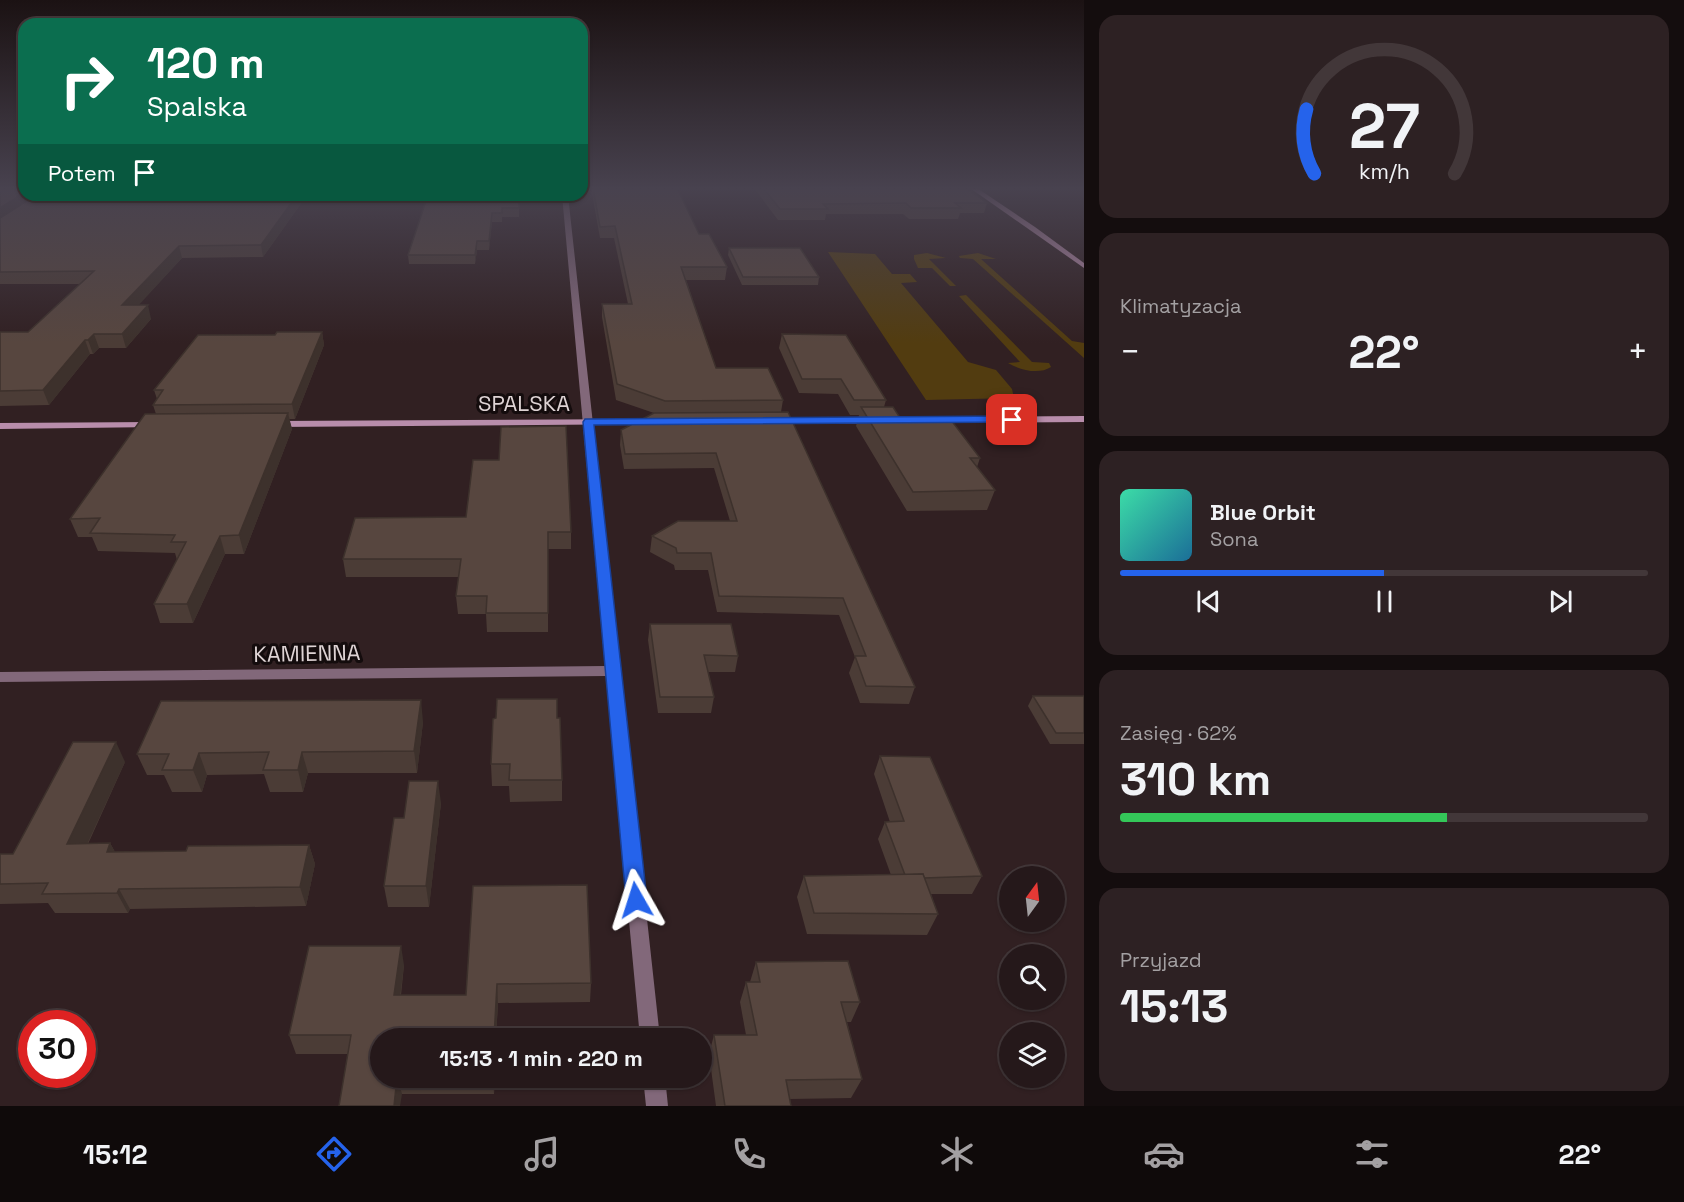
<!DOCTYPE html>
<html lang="pl">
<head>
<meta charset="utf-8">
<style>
  :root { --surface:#25181a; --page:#2d2123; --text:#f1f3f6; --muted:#a3a0a2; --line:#423739; --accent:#2563eb }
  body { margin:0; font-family:"Space Grotesk",sans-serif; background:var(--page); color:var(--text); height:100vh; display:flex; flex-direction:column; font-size:22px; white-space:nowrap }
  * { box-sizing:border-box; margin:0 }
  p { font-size:20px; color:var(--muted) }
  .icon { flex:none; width:33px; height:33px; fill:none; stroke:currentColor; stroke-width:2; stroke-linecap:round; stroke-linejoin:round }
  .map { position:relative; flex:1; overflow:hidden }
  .details { display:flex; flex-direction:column; gap:15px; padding:15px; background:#140d0e; width:600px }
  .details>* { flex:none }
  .top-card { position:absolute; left:18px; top:18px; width:570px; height:183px; border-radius:18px; box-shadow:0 2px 4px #0004,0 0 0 2px var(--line); background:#0b6e4f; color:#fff; overflow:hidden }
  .needle { width:39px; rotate:15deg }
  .tools { position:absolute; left:999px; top:866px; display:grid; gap:12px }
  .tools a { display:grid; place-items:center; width:66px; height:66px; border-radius:50%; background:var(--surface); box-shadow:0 2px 4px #0004,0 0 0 2px var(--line); font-size:30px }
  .speed { position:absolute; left:18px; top:1010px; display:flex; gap:12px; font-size:30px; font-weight:700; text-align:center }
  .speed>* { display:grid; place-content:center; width:78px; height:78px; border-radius:50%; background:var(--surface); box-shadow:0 2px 4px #0004,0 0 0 2px var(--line); line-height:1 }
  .speed .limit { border:9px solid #d22; background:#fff; color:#111 }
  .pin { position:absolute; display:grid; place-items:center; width:51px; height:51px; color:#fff; margin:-26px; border-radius:12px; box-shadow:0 3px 9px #0006 }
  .me { position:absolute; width:66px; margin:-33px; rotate:354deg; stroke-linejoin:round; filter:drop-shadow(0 0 4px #0008) }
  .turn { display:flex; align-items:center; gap:21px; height:126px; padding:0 30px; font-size:27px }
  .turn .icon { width:78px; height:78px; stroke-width:2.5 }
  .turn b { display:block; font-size:42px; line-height:51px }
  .then { display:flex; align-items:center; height:57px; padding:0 30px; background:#0003; gap:12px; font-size:22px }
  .big { font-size:45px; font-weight:700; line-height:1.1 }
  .details .widget { flex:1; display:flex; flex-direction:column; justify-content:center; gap:9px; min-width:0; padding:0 21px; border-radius:18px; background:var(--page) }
  .details .dial { align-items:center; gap:0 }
  .dial svg { height:156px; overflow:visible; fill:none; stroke:var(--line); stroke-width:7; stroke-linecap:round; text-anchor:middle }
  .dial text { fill:var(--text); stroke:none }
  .song { display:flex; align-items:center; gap:18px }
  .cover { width:72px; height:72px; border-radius:9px; background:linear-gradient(135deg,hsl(160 70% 55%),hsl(200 70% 35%)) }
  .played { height:6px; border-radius:3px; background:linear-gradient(90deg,var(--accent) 50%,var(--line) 50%) }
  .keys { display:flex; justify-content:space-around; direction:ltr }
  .heat { display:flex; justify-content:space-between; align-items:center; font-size:33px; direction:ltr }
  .charge { height:9px; border-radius:4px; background:linear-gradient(90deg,#34c759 62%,var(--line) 0) }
  .trip { position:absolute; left:370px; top:1028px; width:342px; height:60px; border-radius:30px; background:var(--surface); box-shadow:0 2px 4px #0004,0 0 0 2px var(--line); font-weight:700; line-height:60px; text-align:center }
  .menu { display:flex; height:96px; justify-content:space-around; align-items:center; background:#0f0a0a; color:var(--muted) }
  .menu .icon { width:42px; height:42px }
  .menu .on { color:var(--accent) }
  .menu b { font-size:27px; color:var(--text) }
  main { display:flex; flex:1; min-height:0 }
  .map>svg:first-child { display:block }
  .green { fill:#523c10 }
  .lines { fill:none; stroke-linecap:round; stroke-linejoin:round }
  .street { fill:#82687a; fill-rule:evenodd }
  .secondary { fill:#b88dab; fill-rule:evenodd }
  .wall { fill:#4b3c36 }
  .shaded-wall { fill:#3d312c }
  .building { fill:#57463f; stroke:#3d312c; stroke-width:1.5 }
  .route { fill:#2563eb; stroke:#184099; stroke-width:1.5 }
  .labels { text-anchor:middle; stroke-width:6; stroke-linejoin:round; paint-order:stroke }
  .street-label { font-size:22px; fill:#ded3d4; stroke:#140c0d }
</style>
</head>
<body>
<main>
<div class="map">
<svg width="1084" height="1106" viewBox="0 0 1084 1106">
  <rect width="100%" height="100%" fill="#312022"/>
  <g class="green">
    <path d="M 828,252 L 875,254 L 892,274 L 910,274 L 917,282 L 901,283 L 968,362 L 996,370 L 1012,389 L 1014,398 L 926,400 Z"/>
    <path d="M 927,253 L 946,258 L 929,259 L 956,286 L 950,286 L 932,268 L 918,268 L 914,259 L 914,255 Z"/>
    <path d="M 978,253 L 996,259 L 981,259 L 1072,341 L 1084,343 L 1084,358 L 973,259 L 960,258 L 959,256 Z"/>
    <path d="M 966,295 L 1032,362 L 1049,363 L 1051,367 C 1039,375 1020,370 1008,363 L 1020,362 L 959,296 Z"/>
  </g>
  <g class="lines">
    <g class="street">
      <path d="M 562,195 L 568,195 L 660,1038 L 640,1038 L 606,676 L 0,682 L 0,672 L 605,666 Z"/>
      <path d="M 643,1077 L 665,1077 L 668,1106 L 646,1106 Z"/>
    </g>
    <g class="secondary">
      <path d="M 970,188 L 977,188 L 1035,227 L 1084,263 L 1084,268 Z"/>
      <path d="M 1084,416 L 1084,422 L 776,424 L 771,421 L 776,418 Z"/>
      <path d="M 654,419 L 657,420 L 657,424 L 275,427 L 270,424 L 275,421 Z"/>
      <path d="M 153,422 L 158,425 L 156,427 L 0,429 L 0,423 Z"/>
    </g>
  </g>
  <g class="wall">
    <path d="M 0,188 L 24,195 L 307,195 L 263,257 L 182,258 L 138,305 L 151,319 L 126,348 L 99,348 L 93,354 L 90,354 L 49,405 L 0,406 L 0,332 L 28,332 L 80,284 L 0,284 Z"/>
    <path d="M 591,188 L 681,188 L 681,190 L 678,190 L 699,234 L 727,267 L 725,280 L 686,280 L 716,368 L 783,400 L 781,412 L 915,687 L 909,704 L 860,703 L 849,673 L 855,657 L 839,615 L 717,612 L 708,570 L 675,570 L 674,565 L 650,552 L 652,536 L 730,521 L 714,468 L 624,469 L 620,445 L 621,430 L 654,413 L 616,400 L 602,317 L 602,304 L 628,304 L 614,238 L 600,238 Z"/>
    <path d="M 754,188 L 966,188 L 987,203 L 984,213 L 960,213 L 958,219 L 909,219 L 903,214 L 826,214 L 825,220 L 778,220 Z"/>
    <path d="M 406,195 L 519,195 L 519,217 L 502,217 L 502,222 L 492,222 L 489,250 L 477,250 L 475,264 L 409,264 L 408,255 L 427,198 L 406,198 Z"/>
    <path d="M 729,248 L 819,277 L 818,285 L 742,285 L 728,255 Z"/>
    <path d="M 322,332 L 324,345 L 295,419 L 289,419 L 292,429 L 244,554 L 225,554 L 193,623 L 160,623 L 154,604 L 177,560 L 175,553 L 98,551 L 92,537 L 78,537 L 70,519 L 156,414 L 153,405 L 157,399 L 154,390 L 275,335 Z"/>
    <path d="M 782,334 L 886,400 L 884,407 L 902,421 L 980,458 L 977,467 L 995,490 L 987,510 L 907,511 L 856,426 L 859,415 L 850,415 L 838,394 L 799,393 L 779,348 Z"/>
    <path d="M 466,517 L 571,532 L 571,549 L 548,549 L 548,632 L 487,632 L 486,614 L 458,614 L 456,596 L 459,577 L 346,577 L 343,559 Z"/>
    <path d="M 650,624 L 738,656 L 735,672 L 708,672 L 714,697 L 711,713 L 658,713 L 648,640 Z"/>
    <path d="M 1033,696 L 1084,696 L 1084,744 L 1050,744 L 1028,706 Z"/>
    <path d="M 493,719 L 562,780 L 562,801 L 510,802 L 509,786 L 492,786 L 491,764 Z"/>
    <path d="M 423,722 L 417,773 L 308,773 L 303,792 L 270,792 L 264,774 L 207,775 L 202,792 L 172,792 L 164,775 L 147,775 L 137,754 Z"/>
    <path d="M 880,756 L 982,876 L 972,894 L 931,894 L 938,914 L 927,935 L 807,934 L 797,897 L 804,876 L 891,875 L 878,839 L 885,822 L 890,822 L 874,774 Z"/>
    <path d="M 125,762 L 88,844 L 110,843 L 115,852 L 186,851 L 309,845 L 315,864 L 306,906 L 130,909 L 128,913 L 55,913 L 48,903 L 0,904 L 0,854 L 13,854 Z"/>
    <path d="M 441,803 L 429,907 L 388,907 L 384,886 L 404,818 Z"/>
    <path d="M 473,886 L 591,983 L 590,1002 L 498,1003 L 496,1038 L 381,1038 L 381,1077 L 495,1077 L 494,1094 L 402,1094 L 348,1054 L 296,1054 L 289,1035 L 404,965 L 401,995 L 466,995 Z"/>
    <path d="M 756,962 L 860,1002 L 851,1022 L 847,1022 L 862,1079 L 851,1098 L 790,1099 L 791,1106 L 716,1106 L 709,1054 L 714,1035 L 746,1035 L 740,1002 L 746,982 L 750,982 Z"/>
  </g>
  <g class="shaded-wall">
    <path d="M 24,193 L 24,195 L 41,195 L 0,221 L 0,208 Z"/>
    <path d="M 297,195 L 307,195 L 263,257 L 261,245 Z"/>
    <path d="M 492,213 L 492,222 L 489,250 L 489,241 Z"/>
    <path d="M 477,241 L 477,250 L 475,264 L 475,255 Z"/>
    <path d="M 179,246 L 182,258 L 126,319 L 122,305 Z"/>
    <path d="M 148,305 L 151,319 L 126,348 L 122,334 Z"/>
    <path d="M 322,332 L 324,345 L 295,419 L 292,404 Z"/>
    <path d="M 94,334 L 99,348 L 93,354 L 88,340 Z"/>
    <path d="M 85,340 L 90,354 L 49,405 L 43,390 Z"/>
    <path d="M 288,413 L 292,429 L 244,554 L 239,535 Z"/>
    <path d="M 220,536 L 225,554 L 193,623 L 187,604 Z"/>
    <path d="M 421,700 L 423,722 L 417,773 L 414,751 Z"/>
    <path d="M 116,742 L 125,762 L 78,864 L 67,844 Z"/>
    <path d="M 302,752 L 308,773 L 303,792 L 298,770 Z"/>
    <path d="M 199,753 L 207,775 L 202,792 L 193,770 Z"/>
    <path d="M 438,781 L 441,803 L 429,907 L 426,886 Z"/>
    <path d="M 110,843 L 121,863 L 107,852 Z"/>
    <path d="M 309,845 L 315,864 L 306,906 L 300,887 Z"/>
    <path d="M 119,889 L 130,909 L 128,913 L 117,893 Z"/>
    <path d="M 401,946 L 404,965 L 398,1014 L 394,995 Z"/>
    <path d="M 497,984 L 498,1003 L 496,1038 L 494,1038 Z"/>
    <path d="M 397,1077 L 402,1094 L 400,1106 L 394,1106 Z"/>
    <path d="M 493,1077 L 495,1077 L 494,1094 Z"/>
  </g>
  <g class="building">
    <path d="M 0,188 L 24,188 L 24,193 L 0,208 Z"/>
    <path d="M 593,188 L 677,188 L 699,234 L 709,234 L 727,267 L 681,267 L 716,368 L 768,368 L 783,400 L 665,401 L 617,384 L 602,304 L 632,304 L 615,226 L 600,227 Z"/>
    <path d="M 763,188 L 966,188 L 987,203 L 955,203 L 961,208 L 911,208 L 906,203 L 823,204 L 828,209 L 780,209 Z"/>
    <path d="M 36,195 L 297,195 L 261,245 L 179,246 L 122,305 L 148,305 L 122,334 L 94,334 L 88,340 L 85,340 L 43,390 L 0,391 L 0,332 L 28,332 L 94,271 L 0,272 L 0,218 Z"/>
    <path d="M 428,195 L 519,195 L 519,208 L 502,208 L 502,213 L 492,213 L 489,241 L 477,241 L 475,255 L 408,255 Z"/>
    <path d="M 729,248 L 800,248 L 819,277 L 743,277 Z"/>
    <path d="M 277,332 L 322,332 L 292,404 L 153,405 L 163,390 L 154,390 L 198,335 L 275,335 Z"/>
    <path d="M 782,334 L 846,335 L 886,400 L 854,400 L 841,379 L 802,379 Z"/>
    <path d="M 861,407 L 893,407 L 902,421 L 951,420 L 980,458 L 970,458 L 995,490 L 913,492 Z"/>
    <path d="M 788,412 L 915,687 L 866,686 L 855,656 L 866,656 L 843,598 L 719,596 L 711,553 L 677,553 L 676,548 L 652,536 L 678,521 L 737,521 L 716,453 L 625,454 L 621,430 L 654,413 Z"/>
    <path d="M 288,413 L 239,535 L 220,536 L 187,604 L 154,604 L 186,542 L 171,542 L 175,535 L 90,533 L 100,518 L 70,519 L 145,414 Z"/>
    <path d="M 566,426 L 571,532 L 548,532 L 548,613 L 486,613 L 487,596 L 456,596 L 461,559 L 343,559 L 355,518 L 466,517 L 473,460 L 499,460 L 501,427 Z"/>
    <path d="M 650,624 L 731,624 L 738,656 L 704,655 L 714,697 L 660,697 Z"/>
    <path d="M 1033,696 L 1084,696 L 1084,733 L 1056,733 Z"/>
    <path d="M 497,699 L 557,699 L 557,718 L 560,718 L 562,780 L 509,780 L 510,764 L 491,764 L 493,719 L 496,718 Z"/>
    <path d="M 421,700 L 414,751 L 302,752 L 298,770 L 263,770 L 269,752 L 199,753 L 193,770 L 162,770 L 169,754 L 137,754 L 161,701 Z"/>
    <path d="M 73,742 L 116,742 L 67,844 L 110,843 L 107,852 L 186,851 L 188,846 L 309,845 L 300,887 L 119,889 L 117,893 L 42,894 L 48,883 L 0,884 L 0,854 L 13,854 Z"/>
    <path d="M 880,756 L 930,757 L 982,876 L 924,878 L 923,874 L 905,875 L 885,822 L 904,821 Z"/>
    <path d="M 409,781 L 438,781 L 426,886 L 384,886 L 394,818 L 404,818 Z"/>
    <path d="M 923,874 L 938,914 L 814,913 L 804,876 Z"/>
    <path d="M 587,885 L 591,983 L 497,984 L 494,1038 L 381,1038 L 381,1077 L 397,1077 L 394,1106 L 339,1106 L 351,1035 L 289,1035 L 309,946 L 401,946 L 394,995 L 466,995 L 473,886 Z"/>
    <path d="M 848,961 L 860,1002 L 841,1002 L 862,1079 L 786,1080 L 791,1106 L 725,1106 L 714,1035 L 757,1035 L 746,982 L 760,982 L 756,962 Z"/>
  </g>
  <linearGradient id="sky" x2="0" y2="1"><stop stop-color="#1b1213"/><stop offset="0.55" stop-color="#48424f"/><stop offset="1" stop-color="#48424f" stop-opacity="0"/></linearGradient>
  <rect width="1084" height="343" fill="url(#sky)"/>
  <path class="route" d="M 1012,416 L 1016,417 L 1016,422 L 594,425 L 647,900 L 644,907 L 636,910 L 629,907 L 626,900 L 583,422 L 585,419 Z"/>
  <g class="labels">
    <g class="street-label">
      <text x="524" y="411">SPALSKA</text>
      <text transform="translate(307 653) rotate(-1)" y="8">KAMIENNA</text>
    </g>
  </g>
</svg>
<div class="tools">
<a><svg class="needle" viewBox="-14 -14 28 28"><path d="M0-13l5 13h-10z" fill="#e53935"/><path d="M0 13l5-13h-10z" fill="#a3a0a2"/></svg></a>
<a><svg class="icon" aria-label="search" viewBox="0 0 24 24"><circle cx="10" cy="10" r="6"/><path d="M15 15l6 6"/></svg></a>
<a><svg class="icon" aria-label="layers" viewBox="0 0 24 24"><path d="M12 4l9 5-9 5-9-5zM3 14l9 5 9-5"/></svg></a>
</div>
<div class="speed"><div class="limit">30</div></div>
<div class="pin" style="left:1012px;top:420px;background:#d93025"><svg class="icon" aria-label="arrive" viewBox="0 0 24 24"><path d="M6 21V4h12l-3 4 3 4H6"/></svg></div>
<svg class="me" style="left:636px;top:900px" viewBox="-20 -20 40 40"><path d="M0-17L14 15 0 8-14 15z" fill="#2563eb" stroke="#fff" stroke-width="4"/></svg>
<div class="trip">15:13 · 1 min · 220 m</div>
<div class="top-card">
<div class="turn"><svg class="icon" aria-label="right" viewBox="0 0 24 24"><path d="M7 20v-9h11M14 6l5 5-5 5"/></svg><div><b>120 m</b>Spalska</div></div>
<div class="then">Potem<svg class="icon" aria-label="arrive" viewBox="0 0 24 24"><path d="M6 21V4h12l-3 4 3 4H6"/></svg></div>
</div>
</div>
<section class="details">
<div class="widget dial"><svg viewBox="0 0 100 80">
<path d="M14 69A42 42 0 1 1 86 69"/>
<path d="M14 69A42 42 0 0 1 10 36" stroke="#2563eb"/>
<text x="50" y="56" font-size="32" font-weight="700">27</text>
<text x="50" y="72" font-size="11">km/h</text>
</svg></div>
<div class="widget"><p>Klimatyzacja</p>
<div class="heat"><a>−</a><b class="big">22°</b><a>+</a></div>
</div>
<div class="widget">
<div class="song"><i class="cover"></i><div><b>Blue Orbit</b><p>Sona</p></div></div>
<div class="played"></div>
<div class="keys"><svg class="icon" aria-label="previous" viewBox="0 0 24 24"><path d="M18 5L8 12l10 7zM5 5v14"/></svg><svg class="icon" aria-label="pause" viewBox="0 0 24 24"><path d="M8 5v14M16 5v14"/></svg><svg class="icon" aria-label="next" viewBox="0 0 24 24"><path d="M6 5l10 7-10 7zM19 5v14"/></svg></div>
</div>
<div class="widget"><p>Zasięg · 62%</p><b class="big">310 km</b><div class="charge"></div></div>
<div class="widget"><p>Przyjazd</p><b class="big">15:13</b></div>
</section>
</main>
<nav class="menu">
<b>15:12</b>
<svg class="icon on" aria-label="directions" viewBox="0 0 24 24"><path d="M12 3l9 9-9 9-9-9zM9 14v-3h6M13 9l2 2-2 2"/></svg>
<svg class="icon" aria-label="music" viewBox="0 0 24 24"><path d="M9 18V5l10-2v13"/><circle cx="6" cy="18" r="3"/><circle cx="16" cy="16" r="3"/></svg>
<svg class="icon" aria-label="phone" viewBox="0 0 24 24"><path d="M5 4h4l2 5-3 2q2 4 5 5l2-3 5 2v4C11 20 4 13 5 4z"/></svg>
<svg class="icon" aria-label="climate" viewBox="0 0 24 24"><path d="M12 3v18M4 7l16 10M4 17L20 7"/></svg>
<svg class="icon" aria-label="car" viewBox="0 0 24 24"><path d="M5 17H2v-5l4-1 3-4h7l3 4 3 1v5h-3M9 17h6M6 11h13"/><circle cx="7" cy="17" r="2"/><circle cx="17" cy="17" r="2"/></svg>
<svg class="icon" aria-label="filters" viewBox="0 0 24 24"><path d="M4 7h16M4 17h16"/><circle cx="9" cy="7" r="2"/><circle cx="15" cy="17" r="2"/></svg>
<b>22°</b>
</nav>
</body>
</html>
